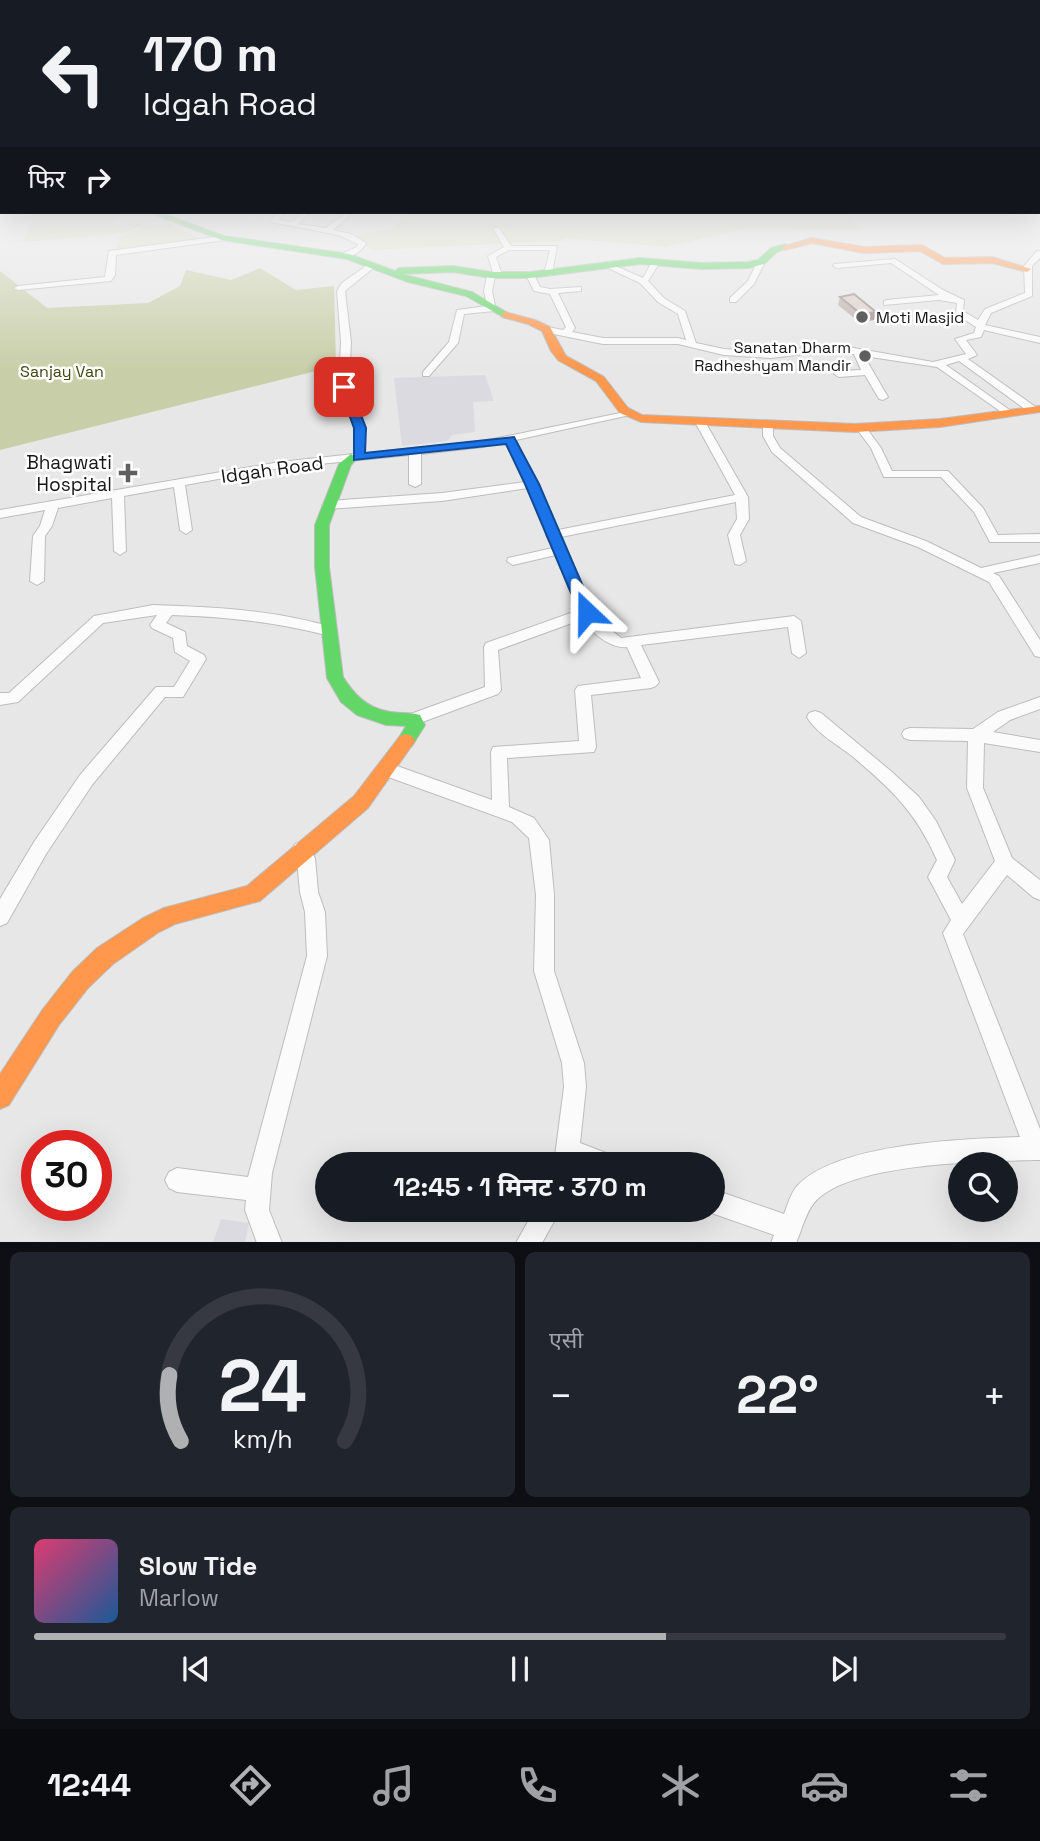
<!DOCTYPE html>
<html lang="hi">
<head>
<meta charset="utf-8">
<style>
  :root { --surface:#171b24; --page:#20242c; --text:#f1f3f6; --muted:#9ea1a6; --line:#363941; --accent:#afb0b2 }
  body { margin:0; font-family:"Space Grotesk","Noto Sans Devanagari",sans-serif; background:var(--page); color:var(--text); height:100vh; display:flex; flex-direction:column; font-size:26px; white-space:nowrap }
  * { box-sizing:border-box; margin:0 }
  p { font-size:23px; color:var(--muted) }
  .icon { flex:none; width:38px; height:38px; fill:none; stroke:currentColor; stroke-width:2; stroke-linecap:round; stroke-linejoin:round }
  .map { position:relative; height:1242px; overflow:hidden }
  .sheet { display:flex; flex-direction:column; gap:10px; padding:10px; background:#0d0f14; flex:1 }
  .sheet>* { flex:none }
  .top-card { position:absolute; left:0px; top:0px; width:1041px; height:214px; box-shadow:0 7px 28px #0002; background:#171b24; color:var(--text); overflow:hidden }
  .buttons { position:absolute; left:948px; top:1152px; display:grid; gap:14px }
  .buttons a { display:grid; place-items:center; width:70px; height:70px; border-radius:50%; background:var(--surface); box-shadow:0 7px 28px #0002; font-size:35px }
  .speed { position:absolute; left:21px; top:1130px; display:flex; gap:14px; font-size:35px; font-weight:700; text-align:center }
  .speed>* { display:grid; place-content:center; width:91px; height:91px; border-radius:50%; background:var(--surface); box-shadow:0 7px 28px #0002; line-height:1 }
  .speed .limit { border:10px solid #d22; background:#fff; color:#111 }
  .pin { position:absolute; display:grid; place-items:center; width:60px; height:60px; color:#fff; margin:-30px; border-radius:14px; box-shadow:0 4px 10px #0006 }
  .me { position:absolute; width:77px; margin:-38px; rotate:337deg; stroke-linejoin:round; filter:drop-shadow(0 0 5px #0008) }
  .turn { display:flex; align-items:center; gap:24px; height:147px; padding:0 28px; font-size:32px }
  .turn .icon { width:91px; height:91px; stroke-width:2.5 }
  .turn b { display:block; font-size:49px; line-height:60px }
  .then { display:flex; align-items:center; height:66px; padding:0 28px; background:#0003; gap:14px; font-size:26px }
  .big { font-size:52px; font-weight:700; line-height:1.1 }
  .sheet .widget { flex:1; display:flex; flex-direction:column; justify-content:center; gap:10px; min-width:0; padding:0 24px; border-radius:10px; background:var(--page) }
  .sheet .dial { align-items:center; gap:0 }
  .dial svg { height:182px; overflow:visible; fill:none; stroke:var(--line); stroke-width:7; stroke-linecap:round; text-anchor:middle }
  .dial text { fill:var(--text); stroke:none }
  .song { display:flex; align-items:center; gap:21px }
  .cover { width:84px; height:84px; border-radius:10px; background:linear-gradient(135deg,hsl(340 70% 55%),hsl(210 70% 35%)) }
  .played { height:7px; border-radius:4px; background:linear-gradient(90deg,var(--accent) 65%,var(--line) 65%) }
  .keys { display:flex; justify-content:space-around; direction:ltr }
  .heat { display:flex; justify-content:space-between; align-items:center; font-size:38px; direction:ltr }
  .sheet .tiles { flex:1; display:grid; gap:10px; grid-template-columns:1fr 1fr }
  .widget:last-child { grid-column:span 2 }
  .trip { position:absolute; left:315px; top:1152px; width:410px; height:70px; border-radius:35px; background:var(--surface); box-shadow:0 7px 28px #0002; font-weight:700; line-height:70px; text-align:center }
  .menu { display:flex; height:112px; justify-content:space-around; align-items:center; background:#090b0e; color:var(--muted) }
  .menu .icon { width:49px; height:49px }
  .menu .selected { color:var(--accent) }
  .menu b { font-size:32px; color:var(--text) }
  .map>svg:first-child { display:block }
  .built { fill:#dadae0 }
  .green { fill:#dae0be }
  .forest { fill:#c8cfa8 }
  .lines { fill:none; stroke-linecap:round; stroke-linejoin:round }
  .street-casing { stroke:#bdbdbe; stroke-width:2 }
  .fast-casing { stroke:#bdbdbe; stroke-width:2 }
  .slow-casing { stroke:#bdbdbe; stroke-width:2 }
  .street { fill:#fbfbfc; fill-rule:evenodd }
  .fast { fill:#63d668; fill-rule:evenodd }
  .slow { fill:#ff974d; fill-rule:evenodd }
  .wall { fill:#bfb2ae }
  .shaded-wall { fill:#9b918d }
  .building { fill:#decfca; stroke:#9b918d; stroke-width:2 }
  .route { fill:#1a73e8; stroke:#114b97; stroke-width:2 }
  .poi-dot { fill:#5f5f60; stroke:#fff; stroke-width:2.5 }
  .labels { text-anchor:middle; stroke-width:5; stroke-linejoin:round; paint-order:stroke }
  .far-poi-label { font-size:16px; fill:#161617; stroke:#fff; text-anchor:start }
  .far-park-label { font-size:16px; fill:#404710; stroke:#fff }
  .poi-label { font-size:19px; fill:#161617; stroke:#fff; text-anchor:end }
  .street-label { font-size:19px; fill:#161617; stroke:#fff }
</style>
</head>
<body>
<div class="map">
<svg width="1040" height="1243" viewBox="0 0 1040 1243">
  <rect width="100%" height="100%" fill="#e7e7e8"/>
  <g class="built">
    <path d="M 485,375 L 494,401 L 473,402 L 475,432 L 452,435 L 447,441 L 402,446 L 394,378 Z"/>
    <path d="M 221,1219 L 249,1223 L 245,1242 L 213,1242 Z"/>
  </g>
  <g class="green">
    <path d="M 36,212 L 117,212 L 114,224 L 150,221 L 125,233 L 23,242 Z"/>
    <path d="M 414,212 L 844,212 L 863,230 L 744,229 L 666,247 L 564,238 L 561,241 L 371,250 L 356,236 L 393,228 Z"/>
    <path d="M 167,223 L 204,240 L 115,251 L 119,238 L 142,227 Z"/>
  </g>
  <path class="forest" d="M 260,268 L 296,290 L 334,286 L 336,366 L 0,450 L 0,271 L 47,308 L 148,303 L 180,286 L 186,270 L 231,280 Z"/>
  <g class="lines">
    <defs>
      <g id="street">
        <path d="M 1040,211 L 1040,217 L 1033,212 L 1040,212 Z"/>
        <path d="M 279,212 L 286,212 L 279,220 L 292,222 L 304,212 L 311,212 L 298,224 L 326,228 L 347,212 L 354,212 L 333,230 L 351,234 L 366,243 C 362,252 350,258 341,258 L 341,254 L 357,247 L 358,244 L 338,235 L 271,222 L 271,220 Z"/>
        <path d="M 493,228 L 499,228 L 511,246 L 557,246 L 552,274 L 548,276 L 544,274 L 550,250 L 509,250 L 496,257 L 502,275 L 495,276 L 492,291 L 495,306 L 498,308 L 494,311 L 464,314 L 458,343 L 429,376 L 423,376 L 423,372 L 449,342 L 457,310 L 487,306 L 484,291 L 487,275 L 493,273 L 488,256 L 504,247 Z"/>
        <path d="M 222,236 L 225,236 L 225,240 L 116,255 L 115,275 L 111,281 L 18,290 L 14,288 L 18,286 L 105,277 L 109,251 Z"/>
        <path d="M 1037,251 L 1040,251 L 1040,258 L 1032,266 L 1032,296 L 991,313 L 985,325 L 1040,337 L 1040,343 L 984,330 L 981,337 L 966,340 L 977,355 L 968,359 L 1037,408 L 1037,412 L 1029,412 L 959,361 L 946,365 L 1011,411 L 1011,415 L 1007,416 L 937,367 L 864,356 L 888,397 L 883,400 L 879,399 L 865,375 L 839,377 L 834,374 L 839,371 L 861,370 L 854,354 L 821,352 L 771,358 L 724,355 L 678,344 L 603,344 L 544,332 L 543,330 L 547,327 L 563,330 L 566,327 L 550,294 L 534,291 L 526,275 L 533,273 L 540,287 L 550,289 L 581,287 L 581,291 L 558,293 L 575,328 L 572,332 L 603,338 L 678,338 L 686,340 L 678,314 L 658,302 L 640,283 L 606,267 L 613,265 L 643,278 L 653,260 L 656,260 L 660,262 L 648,281 L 664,298 L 685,311 L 696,343 L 724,349 L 771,352 L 821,346 L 848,347 L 933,362 L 966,354 L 955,339 L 974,333 L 976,327 L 956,314 L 957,303 L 939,300 L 884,305 L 884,301 L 887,300 L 939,295 L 891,263 L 837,268 L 833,266 L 834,264 L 895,259 L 943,290 L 964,300 L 963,311 L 978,320 L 985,309 L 1025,293 L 1024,266 Z"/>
        <path d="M 758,260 L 765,262 L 754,284 L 736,302 L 730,302 L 730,298 L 748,281 Z"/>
        <path d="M 370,263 L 377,265 L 345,291 L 351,342 L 349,387 L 365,428 L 365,453 L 483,441 L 630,411 L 630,415 L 516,440 L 558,530 L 735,495 L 695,422 L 696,420 L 704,420 L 748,497 L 749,519 L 740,535 L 746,561 L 740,565 L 735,564 L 728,535 L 737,519 L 736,502 L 561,537 L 597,618 L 621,638 L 794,616 L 801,621 L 806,653 L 799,658 L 792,653 L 788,627 L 641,645 L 659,682 L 656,686 L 651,688 L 591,695 L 596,747 L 594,752 L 507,758 L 509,807 L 534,818 L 549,840 L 554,895 L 554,971 L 584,1063 L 586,1087 L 580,1143 L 614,1156 L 618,1164 L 554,1164 L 564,1087 L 562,1063 L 534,971 L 536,895 L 529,838 L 512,822 L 380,774 L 378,769 L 380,764 L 386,762 L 492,800 L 491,752 L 493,747 L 579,741 L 575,690 L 578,686 L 641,678 L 627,647 C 611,649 591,633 583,619 L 498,650 L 501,690 L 498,694 L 417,724 L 411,726 L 405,724 L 403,720 L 405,716 L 485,687 L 484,647 L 486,643 L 579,610 L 556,555 L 513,565 L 507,561 L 508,558 L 553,548 L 546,535 L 547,533 L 528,488 L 442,501 L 328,509 L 322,505 L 328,501 L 442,493 L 525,482 L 506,442 L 483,447 L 421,454 L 421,484 L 415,487 L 409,484 L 409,455 L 280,468 L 185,485 L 192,530 L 186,534 L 180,530 L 174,487 L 124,496 L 126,551 L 120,555 L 114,551 L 112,498 L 58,508 L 52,526 L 45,536 L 44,581 L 37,585 L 30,581 L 33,536 L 40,526 L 45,510 L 0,518 L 0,510 L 280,462 L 354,454 L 355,428 L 339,387 L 341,342 L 337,291 L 342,283 Z"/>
        <path d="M 768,422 L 773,425 L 773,436 L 780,448 L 861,517 L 926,541 L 981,568 L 1040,555 L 1040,563 L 993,573 L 999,576 L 1040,640 L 1040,657 L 1035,656 L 989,582 L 918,547 L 853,523 L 772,452 L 763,436 L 763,425 Z"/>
        <path d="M 861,425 L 865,426 L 881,448 L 892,471 L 948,471 L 983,508 L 998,535 L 1040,534 L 1040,542 L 990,542 L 974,512 L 941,477 L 884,477 L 871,448 L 856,428 Z"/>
        <path d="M 153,605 C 215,607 275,610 335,628 L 337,631 L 330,636 C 275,622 229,617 172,615 L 166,623 L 185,632 L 187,646 L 204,655 L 206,659 L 183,697 L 165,697 L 92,785 L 46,854 L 7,923 L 0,926 L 0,899 L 34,842 L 80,775 L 156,687 L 174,687 L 190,661 L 175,652 L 173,638 L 152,628 L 150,625 L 157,615 L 103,623 L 18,702 L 0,705 L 0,693 L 9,693 L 94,616 Z"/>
        <path d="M 1040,697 L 1040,709 L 1010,720 L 993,732 L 1040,740 L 1040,752 L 984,743 L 983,788 L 1012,858 L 1040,880 L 1040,900 L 1033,897 L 1007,875 L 963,934 L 1040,1129 L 1040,1160 C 988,1161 848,1162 814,1203 C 805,1214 802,1230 796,1243 L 771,1243 L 774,1235 L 703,1210 L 712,1209 L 712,1189 L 784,1214 C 788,1204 791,1192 798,1185 C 839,1143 964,1139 1020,1137 L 943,933 L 951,920 L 928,877 L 937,860 C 915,811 892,790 852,756 C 838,745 816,733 807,717 L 809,713 L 815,711 L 821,713 L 892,772 L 919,797 L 936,821 L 955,860 L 947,877 L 962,904 L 995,861 L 967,788 L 968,741 L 910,740 L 904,738 L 902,734 L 904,730 L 910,728 L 973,729 L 998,712 Z"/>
        <path d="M 301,842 L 307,844 L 315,858 L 318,892 L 325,912 L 327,956 L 272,1173 L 269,1210 L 282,1243 L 257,1243 L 245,1210 L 246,1200 L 177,1192 L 169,1188 L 165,1180 L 169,1172 L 177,1168 L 248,1177 L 307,956 L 305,912 L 300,892 L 297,860 L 292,850 L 295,844 Z"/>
        <path d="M 535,1209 L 561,1209 L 542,1243 L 516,1243 Z"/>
      </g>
      <g id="fast">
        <path d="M 148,212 L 159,212 L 224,236 L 349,254 L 395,271 L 399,268 L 453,266 L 491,272 L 530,272 L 640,258 L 702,263 L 748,262 L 758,260 L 771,248 L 785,244 L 789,247 L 777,252 L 764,264 L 748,268 L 702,269 L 640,264 L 530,278 L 491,278 L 453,272 L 402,274 L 472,292 L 508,313 L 508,317 L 505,318 L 466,296 L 408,282 L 347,259 L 222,240 Z"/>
        <path d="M 351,454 L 357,458 L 351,465 L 329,525 L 329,567 L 343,677 C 354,694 366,707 386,711 C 398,714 409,712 420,715 L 425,725 L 412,746 L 406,748 L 400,746 L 397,741 L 406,726 L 386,725 L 357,715 L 341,702 L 327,678 L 315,567 L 315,525 L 339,464 Z"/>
      </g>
      <g id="slow">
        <path d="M 812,238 L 864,247 L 922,245 L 945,258 L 992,257 L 1031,269 L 1027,272 L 992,263 L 943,264 L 920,251 L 864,253 L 812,243 L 785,250 L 781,247 Z"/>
        <path d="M 505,312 L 535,320 L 550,327 L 566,356 L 604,377 L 628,408 L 642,415 L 855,424 L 940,419 L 1040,406 L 1040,412 L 940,427 L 855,432 L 641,422 L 620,413 L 596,381 L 558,360 L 551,351 L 542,331 L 528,324 L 502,317 L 502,313 Z"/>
        <path d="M 406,734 L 412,736 L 415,741 L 368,808 L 260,901 L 175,924 L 159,932 L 113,964 L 88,988 L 59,1025 L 9,1105 L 0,1109 L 0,1074 L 43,1009 L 72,972 L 97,948 L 143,918 L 164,908 L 247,886 L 354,796 L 400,736 Z"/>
      </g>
    </defs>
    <use href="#street" class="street-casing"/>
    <use href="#fast" class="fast-casing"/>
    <use href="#slow" class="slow-casing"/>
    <use href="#street" class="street"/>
    <use href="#fast" class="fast"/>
    <use href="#slow" class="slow"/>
  </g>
  <path class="wall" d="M 840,297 L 874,320 L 859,322 L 838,305 Z"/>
  <path class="shaded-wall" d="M 876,312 L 874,320 L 859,322 L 861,314 Z"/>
  <path class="building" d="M 854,294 L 876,312 L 861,314 L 840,297 Z"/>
  <linearGradient id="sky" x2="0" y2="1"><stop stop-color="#7eb2de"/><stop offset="0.53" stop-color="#f4f4f5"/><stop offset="1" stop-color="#f4f4f5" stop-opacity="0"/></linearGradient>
  <rect width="1040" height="370" fill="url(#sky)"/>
  <path class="route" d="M 344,383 L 350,387 L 366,428 L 365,453 L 514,437 L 539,484 L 594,612 L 592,616 L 587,617 L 579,612 L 525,484 L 506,444 L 354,460 L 354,428 L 339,387 Z"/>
  <g class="poi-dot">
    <circle cx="862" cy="317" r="7"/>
    <circle cx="865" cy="356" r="7"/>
    <path d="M124.5 462.5h7v7h7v7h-7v7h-7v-7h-7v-7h7z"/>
  </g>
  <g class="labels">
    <g class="far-poi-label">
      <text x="876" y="323">Moti Masjid</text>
      <text x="851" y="353" text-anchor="end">Sanatan Dharm<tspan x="851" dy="18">Radheshyam Mandir</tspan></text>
    </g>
    <g class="far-park-label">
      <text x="62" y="377">Sanjay Van</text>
    </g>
    <g class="poi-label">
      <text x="112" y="469">Bhagwati<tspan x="112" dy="22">Hospital</tspan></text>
    </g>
    <g class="street-label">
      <text transform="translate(272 469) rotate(-8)" y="7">Idgah Road</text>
    </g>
  </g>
</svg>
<div class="buttons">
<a><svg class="icon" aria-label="search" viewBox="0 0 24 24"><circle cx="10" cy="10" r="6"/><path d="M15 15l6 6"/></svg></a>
</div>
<div class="speed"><div class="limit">30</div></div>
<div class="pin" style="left:344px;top:387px;background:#d93025"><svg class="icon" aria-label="arrive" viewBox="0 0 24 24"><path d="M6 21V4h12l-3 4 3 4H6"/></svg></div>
<svg class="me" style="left:587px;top:612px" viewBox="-20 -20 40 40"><path d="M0-17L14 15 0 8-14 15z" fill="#1a73e8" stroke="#fff" stroke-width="4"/></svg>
<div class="trip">12:45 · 1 मिनट · 370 m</div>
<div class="top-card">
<div class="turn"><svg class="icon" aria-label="left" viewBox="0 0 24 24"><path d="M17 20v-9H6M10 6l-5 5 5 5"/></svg><div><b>170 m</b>Idgah Road</div></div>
<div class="then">फिर<svg class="icon" aria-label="right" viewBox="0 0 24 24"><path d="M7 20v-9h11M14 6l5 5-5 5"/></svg></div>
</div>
</div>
<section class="sheet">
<div class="tiles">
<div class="widget dial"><svg viewBox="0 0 100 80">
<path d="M14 69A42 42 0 1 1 86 69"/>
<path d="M14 69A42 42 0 0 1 9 40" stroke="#afb0b2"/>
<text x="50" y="56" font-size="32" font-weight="700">24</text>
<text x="50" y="72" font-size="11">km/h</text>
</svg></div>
<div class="widget"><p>एसी</p>
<div class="heat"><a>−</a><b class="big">22°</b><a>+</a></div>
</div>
<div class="widget">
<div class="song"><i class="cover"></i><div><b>Slow Tide</b><p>Marlow</p></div></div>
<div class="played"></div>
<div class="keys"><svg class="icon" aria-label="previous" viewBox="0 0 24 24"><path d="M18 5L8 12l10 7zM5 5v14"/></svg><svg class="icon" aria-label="pause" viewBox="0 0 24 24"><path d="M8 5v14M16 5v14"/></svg><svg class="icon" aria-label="next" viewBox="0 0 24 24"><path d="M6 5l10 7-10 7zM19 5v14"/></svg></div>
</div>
</div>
</section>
<nav class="menu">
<b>12:44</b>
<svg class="icon selected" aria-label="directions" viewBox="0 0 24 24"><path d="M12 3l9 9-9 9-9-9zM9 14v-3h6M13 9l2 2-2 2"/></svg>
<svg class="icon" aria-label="music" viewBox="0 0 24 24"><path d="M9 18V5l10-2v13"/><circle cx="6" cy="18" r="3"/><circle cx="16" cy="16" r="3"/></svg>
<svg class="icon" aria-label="phone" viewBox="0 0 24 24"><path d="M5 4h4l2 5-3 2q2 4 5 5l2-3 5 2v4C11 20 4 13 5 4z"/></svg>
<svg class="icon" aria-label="climate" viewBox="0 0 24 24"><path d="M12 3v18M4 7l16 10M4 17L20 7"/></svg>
<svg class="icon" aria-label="car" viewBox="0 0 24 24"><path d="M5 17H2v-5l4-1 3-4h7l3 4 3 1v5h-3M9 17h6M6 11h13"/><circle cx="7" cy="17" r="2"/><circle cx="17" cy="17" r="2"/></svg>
<svg class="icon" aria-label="filters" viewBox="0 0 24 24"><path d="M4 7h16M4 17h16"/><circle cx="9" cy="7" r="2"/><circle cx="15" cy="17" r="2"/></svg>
</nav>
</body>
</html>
